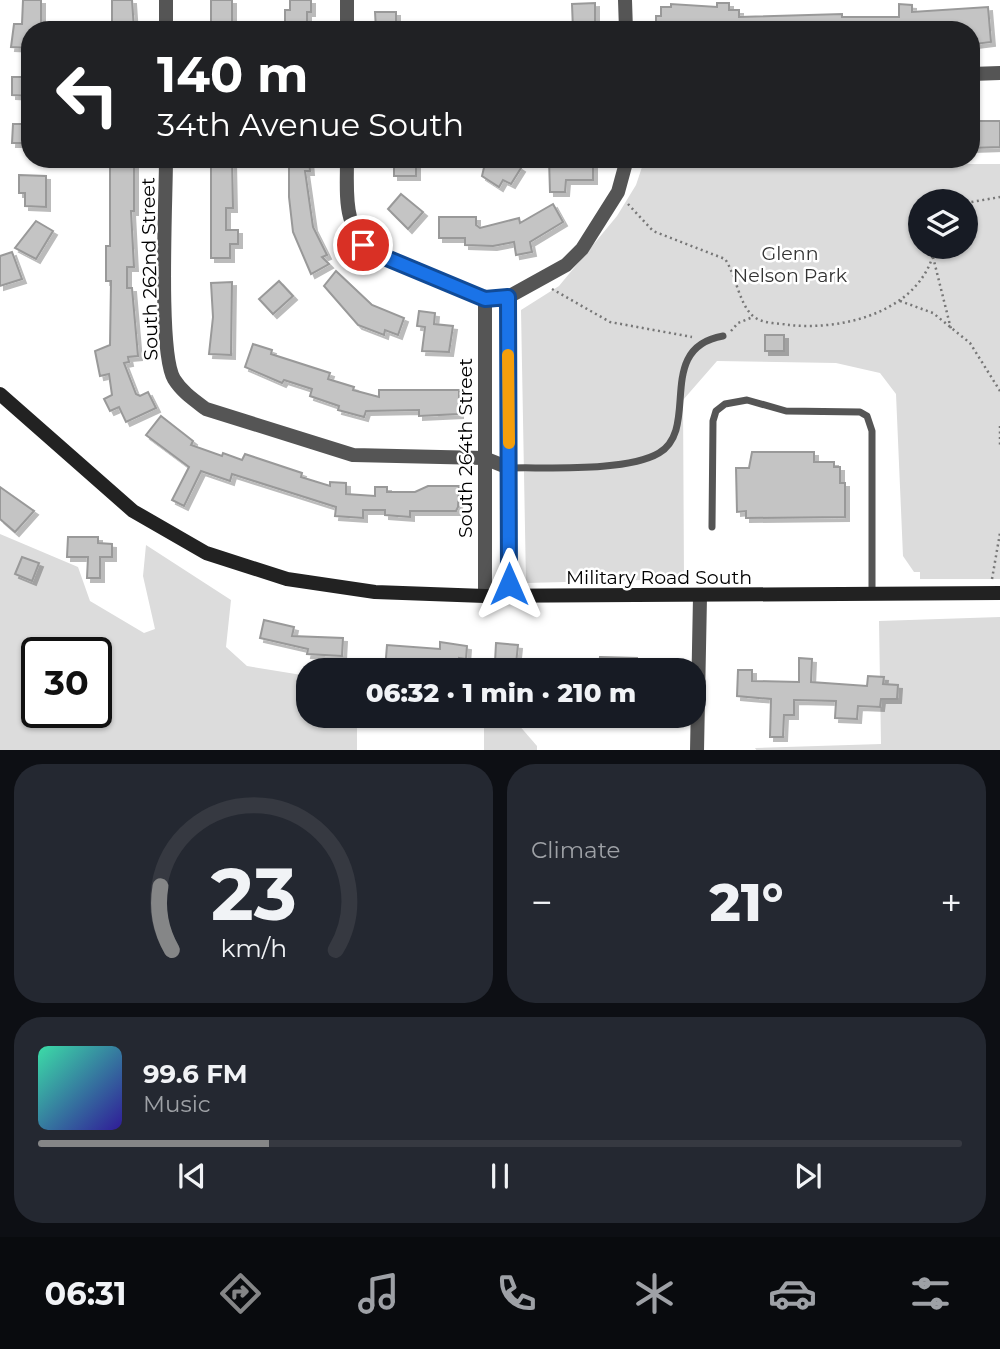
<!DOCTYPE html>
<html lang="en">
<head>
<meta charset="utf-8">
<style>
  :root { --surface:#171b24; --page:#242831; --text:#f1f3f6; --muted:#9ea1a6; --line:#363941; --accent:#858687 }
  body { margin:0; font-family:Montserrat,sans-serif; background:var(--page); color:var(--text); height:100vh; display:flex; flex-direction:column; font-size:26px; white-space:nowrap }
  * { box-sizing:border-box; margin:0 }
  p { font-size:23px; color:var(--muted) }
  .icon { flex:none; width:38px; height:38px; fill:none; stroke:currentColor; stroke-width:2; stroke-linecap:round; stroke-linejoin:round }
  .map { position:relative; height:750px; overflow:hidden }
  .panel { display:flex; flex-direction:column; gap:14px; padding:14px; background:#0d0f14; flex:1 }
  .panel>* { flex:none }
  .hud { position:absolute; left:21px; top:21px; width:959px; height:147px; border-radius:28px; box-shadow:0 2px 5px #0004; background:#202124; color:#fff; overflow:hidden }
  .tools { position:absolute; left:908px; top:189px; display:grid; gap:14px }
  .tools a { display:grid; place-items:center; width:70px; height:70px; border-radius:50%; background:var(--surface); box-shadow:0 2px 5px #0004; font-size:35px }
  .speed { position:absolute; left:21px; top:637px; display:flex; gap:14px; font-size:35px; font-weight:700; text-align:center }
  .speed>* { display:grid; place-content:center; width:91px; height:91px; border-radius:50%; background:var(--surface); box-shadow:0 2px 5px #0004; line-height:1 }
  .speed .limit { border:4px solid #111; border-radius:10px; background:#fff; color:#111 }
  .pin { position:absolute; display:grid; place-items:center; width:60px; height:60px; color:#fff; margin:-30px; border:4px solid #fff; border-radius:50%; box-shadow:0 2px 7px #0007 }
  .me { position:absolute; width:77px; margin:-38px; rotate:0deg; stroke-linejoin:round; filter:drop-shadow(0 0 5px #0008) }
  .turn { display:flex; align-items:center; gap:24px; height:147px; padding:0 21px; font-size:32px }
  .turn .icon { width:91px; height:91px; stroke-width:2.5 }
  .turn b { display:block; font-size:49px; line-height:60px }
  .big { font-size:52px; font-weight:800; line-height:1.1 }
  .panel .card { flex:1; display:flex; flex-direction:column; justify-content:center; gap:10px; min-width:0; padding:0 24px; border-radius:28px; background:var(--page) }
  .panel .dial { align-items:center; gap:0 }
  .dial svg { height:182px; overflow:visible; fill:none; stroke:var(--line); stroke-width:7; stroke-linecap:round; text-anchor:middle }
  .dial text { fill:var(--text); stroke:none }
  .song { display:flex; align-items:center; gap:21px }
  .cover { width:84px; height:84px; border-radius:10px; background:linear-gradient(135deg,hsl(160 70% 55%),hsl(250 70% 35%)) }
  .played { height:7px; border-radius:4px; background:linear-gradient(90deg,var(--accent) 25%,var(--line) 25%) }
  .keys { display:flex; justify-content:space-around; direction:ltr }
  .heat { display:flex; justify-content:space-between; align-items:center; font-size:38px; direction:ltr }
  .panel .tiles { flex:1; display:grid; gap:14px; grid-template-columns:1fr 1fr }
  .card:last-child { grid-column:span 2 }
  .trip { position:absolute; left:296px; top:658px; width:410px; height:70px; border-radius:28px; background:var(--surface); box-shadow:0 2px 5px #0004; font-weight:800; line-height:70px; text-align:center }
  .menu { display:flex; height:112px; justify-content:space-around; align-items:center; background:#090b0e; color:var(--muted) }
  .menu .icon { width:49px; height:49px }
  .menu .active { color:var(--accent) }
  .menu b { font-size:32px; color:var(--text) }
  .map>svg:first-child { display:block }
  .green { fill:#dcdcdc; fill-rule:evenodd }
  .building { fill:#c4c4c4; stroke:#999; stroke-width:2; filter:url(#shadow) }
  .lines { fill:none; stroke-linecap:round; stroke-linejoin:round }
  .path { stroke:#777; stroke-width:2.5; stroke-dasharray:2 3.5; stroke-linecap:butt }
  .lane { stroke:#555; stroke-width:7 }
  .street { stroke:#555; stroke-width:14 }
  .secondary { stroke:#222; stroke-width:14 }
  .route-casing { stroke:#114b97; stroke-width:18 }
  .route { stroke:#1a73e8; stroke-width:12 }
  .slow { stroke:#f59e0b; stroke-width:12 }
  .labels { text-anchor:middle; stroke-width:5; stroke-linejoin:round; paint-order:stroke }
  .park-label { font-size:19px; fill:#333; stroke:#fff }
  .street-label { font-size:19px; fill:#000; stroke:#fff }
</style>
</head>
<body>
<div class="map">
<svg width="1000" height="751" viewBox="0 0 1000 751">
  <defs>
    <filter id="shadow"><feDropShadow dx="4" dy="4" stdDeviation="0" flood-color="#0004"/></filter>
  </defs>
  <rect width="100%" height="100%" fill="#fff"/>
  <g class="green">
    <path d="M 643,164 L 1000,164 L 1000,579 L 920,579 L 920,572 L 914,572 L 903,556 L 896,394 L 880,373 L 836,363 L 717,361 L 683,400 L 684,579 L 526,583 L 521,310 L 559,286 L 617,216 L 636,185 ZM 920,201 L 966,201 L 966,247 L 920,247 Z"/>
    <path d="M 0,534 L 78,567 L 90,601 L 144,633 L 155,629 L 143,576 L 146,545 L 231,600 L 226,647 L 247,666 L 308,676 L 308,716 L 357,716 L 357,750 L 0,750 ZM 37,653 L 96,653 L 96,712 L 37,712 Z"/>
    <path d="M 1000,617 L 1000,750 L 757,751 L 755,748 L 881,744 L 879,621 Z"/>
    <path d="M 493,716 L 511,716 L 537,746 L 537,750 L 484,750 L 484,724 Z"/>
  </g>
  <g class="building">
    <path d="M 23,0 L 41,0 L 41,30 L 30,30 L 30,48 L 11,47 L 14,24 L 22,24 Z"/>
    <path d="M 112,0 L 132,0 L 134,29 L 112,30 Z"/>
    <rect x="211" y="0" width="21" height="30"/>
    <path d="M 290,0 L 311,0 L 311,12 L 307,12 L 307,30 L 285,30 L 285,10 L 290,10 Z"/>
    <path d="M 595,3 L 595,30 L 573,30 L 572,4 Z"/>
    <path d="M 717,3 L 729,3 L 729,10 L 739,10 L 739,17 L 842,14 L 842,17 L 899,17 L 899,4 L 912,5 L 912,12 L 988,7 L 991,42 L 975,44 L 971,30 L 656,30 L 656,16 L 661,16 L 661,7 L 671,7 L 671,4 L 717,7 Z"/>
    <path d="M 375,12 L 396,12 L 396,30 L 376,30 Z"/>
    <path d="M 12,77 L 30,77 L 30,96 L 12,95 Z"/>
    <path d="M 971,121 L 1000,121 L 1000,147 L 971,148 Z"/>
    <path d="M 13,124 L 30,124 L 30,143 L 12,143 Z"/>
    <path d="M 110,159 L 134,159 L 134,211 L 131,211 L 134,267 L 127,267 L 127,288 L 132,288 L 138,356 L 128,357 L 129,362 L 124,363 L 136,394 L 140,396 L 148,392 L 156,408 L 126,422 L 119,407 L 110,411 L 104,399 L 112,395 L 109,374 L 100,376 L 95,351 L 110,345 L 111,281 L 106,281 L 106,246 L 110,246 Z"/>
    <path d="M 211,159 L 232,159 L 233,208 L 226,208 L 226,230 L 238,230 L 238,244 L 230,244 L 230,258 L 211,258 Z"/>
    <path d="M 289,159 L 309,159 L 310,171 L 305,171 L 313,227 L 327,255 L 322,257 L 329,264 L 311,274 L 293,232 L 289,197 Z"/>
    <rect x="394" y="159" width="22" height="17"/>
    <path d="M 486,159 L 507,159 L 521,168 L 511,184 L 503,180 L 499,187 L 482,176 Z"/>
    <path d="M 549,159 L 593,160 L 593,180 L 566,180 L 565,192 L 550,192 Z"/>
    <path d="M 19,175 L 46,176 L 46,207 L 25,206 L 25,193 L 19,193 Z"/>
    <path d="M 401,194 L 423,212 L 408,229 L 388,209 Z"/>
    <path d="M 553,204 L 563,222 L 530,242 L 532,252 L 516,255 L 514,242 L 493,246 L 465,245 L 465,238 L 439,238 L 439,217 L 476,217 L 476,225 L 480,228 L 519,218 L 520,223 Z"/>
    <path d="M 36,221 L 53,231 L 36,259 L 15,248 Z"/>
    <path d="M 12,252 L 22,279 L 0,286 L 0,256 Z"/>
    <path d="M 336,271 L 372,305 L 404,318 L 398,335 L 385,330 L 384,335 L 358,325 L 324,286 Z"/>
    <path d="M 279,281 L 293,296 L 273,314 L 259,299 Z"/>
    <path d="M 232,282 L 231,355 L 209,354 L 213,317 L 211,283 Z"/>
    <path d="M 419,311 L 435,313 L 434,324 L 453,326 L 449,352 L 422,351 L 425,327 L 417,326 Z"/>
    <rect x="765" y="335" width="19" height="16"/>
    <path d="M 253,344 L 272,350 L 271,354 L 330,373 L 328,379 L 354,387 L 353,390 L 379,397 L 379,390 L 459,390 L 459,414 L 419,416 L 419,410 L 366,411 L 364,417 L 338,410 L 339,406 L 310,396 L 312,389 L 284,380 L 282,383 L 245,367 Z"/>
    <path d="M 161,416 L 193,441 L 191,445 L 222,456 L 223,453 L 242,460 L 245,454 L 302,473 L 301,477 L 330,486 L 330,482 L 346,483 L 346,494 L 375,496 L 375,487 L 387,487 L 387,492 L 415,492 L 428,486 L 459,486 L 458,507 L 456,511 L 410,511 L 410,517 L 385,515 L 385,510 L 363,510 L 363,518 L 335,516 L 336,507 L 232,474 L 230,481 L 201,471 L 184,506 L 172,500 L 189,467 L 146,435 Z"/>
    <path d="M 752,452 L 814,452 L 814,462 L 834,462 L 834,467 L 840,467 L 840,483 L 845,483 L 845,517 L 746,518 L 746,511 L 737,512 L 736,468 L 749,468 Z"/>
    <path d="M 0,487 L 34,511 L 15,532 L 0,519 Z"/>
    <path d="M 68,537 L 98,537 L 98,543 L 112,544 L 112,557 L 100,557 L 100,578 L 87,578 L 88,557 L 67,557 Z"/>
    <path d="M 22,557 L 39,563 L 32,581 L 15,574 Z"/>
    <path d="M 264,620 L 294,627 L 292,636 L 343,638 L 342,656 L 307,654 L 308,649 L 260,638 Z"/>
    <path d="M 440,642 L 467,646 L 466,659 L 459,658 L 459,670 L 385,670 L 387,645 L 440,649 Z"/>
    <path d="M 496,643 L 518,645 L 516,664 L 495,662 Z"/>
    <path d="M 600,657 L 637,658 L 638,670 L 598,670 Z"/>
    <path d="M 799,658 L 812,659 L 811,682 L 867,686 L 868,676 L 884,677 L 883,684 L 898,685 L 897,699 L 881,699 L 880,707 L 858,706 L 857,719 L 835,718 L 836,701 L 794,700 L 794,715 L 784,715 L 783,737 L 770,737 L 771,699 L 737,696 L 738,670 L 752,670 L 752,681 L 799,682 Z"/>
  </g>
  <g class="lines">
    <g class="path">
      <path d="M 966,203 L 1000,197"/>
      <path d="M 628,204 L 653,231 L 725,259 C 736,275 739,304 753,316 C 762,324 778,323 789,325 C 846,331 923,310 935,247"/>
      <path d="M 933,257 L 951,329"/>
      <path d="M 552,289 L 610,322 L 692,337"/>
      <path d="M 900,301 L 933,313 L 970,343 L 1000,391"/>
      <path d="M 731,331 L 738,323 L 753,317"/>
      <path d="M 1000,426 L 1000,445"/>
      <path d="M 992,579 L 1000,533"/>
    </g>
    <g class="lane">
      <path d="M 509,468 C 546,467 627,472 659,453 C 701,428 654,348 723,336"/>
      <path d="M 712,527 L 713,421 L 716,411 L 725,404 L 747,400 L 786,411 L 860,412 L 867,416 L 872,431 L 872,593"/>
    </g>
    <g class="street">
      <path d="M 166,0 L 166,30"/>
      <path d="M 347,0 L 347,30"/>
      <path d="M 625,0 L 626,30"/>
      <path d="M 971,74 L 1000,73"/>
      <path d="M 166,159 C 166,199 158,352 174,379 C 182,392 194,400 206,409 L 353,455 L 484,458 L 509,468"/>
      <path d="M 347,159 C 347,198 342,230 377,254 L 485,300 L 508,297 L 566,265 L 582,249 L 618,192 L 627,159"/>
      <path d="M 508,297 L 509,596"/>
      <path d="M 485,596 L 485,300"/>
      <path d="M 697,751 L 700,597"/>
    </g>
    <path class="secondary" d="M 0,394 L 133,511 L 206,553 L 287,579 L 375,592 L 485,596 L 1000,593"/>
  </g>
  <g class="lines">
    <defs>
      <path id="route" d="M 363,245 L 377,254 L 485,299 L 508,297 L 509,584"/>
    </defs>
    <use href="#route" class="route-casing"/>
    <use href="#route" class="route"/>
    <path class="slow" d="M 508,355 L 509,443"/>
  </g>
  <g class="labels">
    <g class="park-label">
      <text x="790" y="260">Glenn<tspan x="790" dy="22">Nelson Park</tspan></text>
    </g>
    <g class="street-label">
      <text transform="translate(149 269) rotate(-91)" y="7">South 262nd Street</text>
      <text transform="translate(465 448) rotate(-90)" y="7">South 264th Street</text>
      <text x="659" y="584">Military Road South</text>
    </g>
  </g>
</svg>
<div class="tools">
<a><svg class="icon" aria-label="layers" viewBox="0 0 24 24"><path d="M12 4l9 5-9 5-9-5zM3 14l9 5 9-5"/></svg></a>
</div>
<div class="speed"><div class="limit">30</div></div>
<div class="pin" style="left:363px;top:245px;background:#d93025"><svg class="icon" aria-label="arrive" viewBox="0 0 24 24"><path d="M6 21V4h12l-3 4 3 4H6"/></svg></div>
<svg class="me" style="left:509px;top:584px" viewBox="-20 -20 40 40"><path d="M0-17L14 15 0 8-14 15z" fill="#1a73e8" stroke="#fff" stroke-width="4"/></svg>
<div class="trip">06:32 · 1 min · 210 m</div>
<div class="hud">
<div class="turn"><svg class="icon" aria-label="left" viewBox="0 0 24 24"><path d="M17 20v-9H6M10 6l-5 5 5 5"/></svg><div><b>140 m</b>34th Avenue South</div></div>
</div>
</div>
<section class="panel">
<div class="tiles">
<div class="card dial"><svg viewBox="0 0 100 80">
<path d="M14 69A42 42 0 1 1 86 69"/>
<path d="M14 69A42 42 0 0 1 9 41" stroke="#858687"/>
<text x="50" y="56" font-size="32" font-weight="700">23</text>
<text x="50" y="72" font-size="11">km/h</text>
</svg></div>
<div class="card"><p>Climate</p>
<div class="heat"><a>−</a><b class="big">21°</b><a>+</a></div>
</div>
<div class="card">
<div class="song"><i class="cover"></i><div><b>99.6 FM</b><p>Music</p></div></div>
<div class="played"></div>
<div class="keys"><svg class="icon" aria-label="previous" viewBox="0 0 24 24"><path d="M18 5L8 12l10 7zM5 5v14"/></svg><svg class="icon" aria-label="pause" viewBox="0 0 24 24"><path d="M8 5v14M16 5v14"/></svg><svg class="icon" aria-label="next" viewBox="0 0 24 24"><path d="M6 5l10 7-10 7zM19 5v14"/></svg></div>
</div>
</div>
</section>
<nav class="menu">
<b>06:31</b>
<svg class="icon active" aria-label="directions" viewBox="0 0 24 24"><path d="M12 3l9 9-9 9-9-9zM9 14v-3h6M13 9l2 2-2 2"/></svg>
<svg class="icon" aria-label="music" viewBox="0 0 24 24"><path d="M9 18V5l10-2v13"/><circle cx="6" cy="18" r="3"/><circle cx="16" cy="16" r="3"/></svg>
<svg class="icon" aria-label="phone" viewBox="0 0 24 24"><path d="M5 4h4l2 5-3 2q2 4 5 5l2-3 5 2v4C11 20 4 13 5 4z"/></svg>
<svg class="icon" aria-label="climate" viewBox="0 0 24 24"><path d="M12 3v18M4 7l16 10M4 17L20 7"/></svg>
<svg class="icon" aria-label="car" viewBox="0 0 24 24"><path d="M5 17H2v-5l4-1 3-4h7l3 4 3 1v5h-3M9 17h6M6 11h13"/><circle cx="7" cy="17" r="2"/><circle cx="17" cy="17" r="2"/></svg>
<svg class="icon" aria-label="filters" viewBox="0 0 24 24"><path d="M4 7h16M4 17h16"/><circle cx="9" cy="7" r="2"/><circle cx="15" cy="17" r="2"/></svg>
</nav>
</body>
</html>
